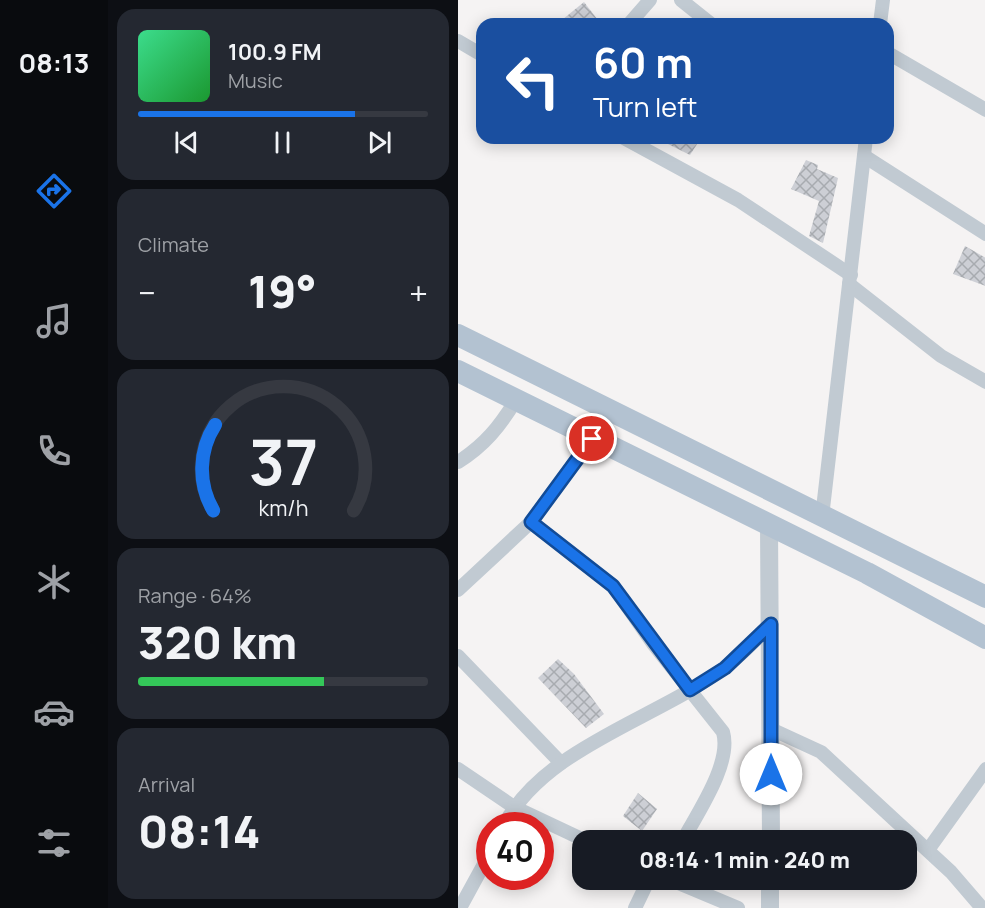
<!DOCTYPE html>
<html lang="en">
<head>
<meta charset="utf-8">
<style>
  :root { --surface:#171b24; --page:#242831; --text:#f1f3f6; --muted:#9ea1a6; --line:#363941; --accent:#1a73e8 }
  body { margin:0; font-family:Manrope,sans-serif; background:var(--page); color:var(--text); height:100vh; display:flex; flex-direction:column; font-size:22px; white-space:nowrap }
  * { box-sizing:border-box; margin:0 }
  p { font-size:20px; color:var(--muted) }
  .icon { flex:none; width:33px; height:33px; fill:none; stroke:currentColor; stroke-width:2; stroke-linecap:round; stroke-linejoin:round }
  .map { position:relative; flex:1; overflow:hidden }
  .side { display:flex; flex-direction:column; gap:9px; padding:9px; background:#0d0f14; width:350px }
  .side>* { flex:none }
  .guide { position:absolute; left:18px; top:18px; width:418px; height:126px; border-radius:18px; box-shadow:0 3px 15px #0003; background:#1a4fa0; color:#fff; overflow:hidden }
  .speed { position:absolute; left:18px; top:812px; display:flex; gap:12px; font-size:30px; font-weight:700; text-align:center }
  .speed>* { display:grid; place-content:center; width:78px; height:78px; border-radius:50%; background:var(--surface); box-shadow:0 3px 15px #0003; line-height:1 }
  .speed .limit { border:9px solid #d22; background:#fff; color:#111 }
  .pin { position:absolute; display:grid; place-items:center; width:51px; height:51px; color:#fff; margin:-26px; border:3px solid #fff; border-radius:50%; box-shadow:0 2px 6px #0007 }
  .me { position:absolute; width:66px; margin:-33px; rotate:0deg; stroke-linejoin:round; filter:drop-shadow(0 0 4px #0008) }
  .turn { display:flex; align-items:center; gap:21px; height:126px; padding:0 18px; font-size:27px }
  .turn .icon { width:78px; height:78px; stroke-width:2.5 }
  .turn b { display:block; font-size:42px; line-height:51px }
  .big { font-size:45px; font-weight:800; line-height:1.1 }
  .side .card { flex:1; display:flex; flex-direction:column; justify-content:center; gap:9px; min-width:0; padding:0 21px; border-radius:18px; background:var(--page) }
  .side .dial { align-items:center; gap:0 }
  .dial svg { height:156px; overflow:visible; fill:none; stroke:var(--line); stroke-width:7; stroke-linecap:round; text-anchor:middle }
  .dial text { fill:var(--text); stroke:none }
  .song { display:flex; align-items:center; gap:18px }
  .cover { width:72px; height:72px; border-radius:9px; background:linear-gradient(135deg,hsl(150 70% 55%),hsl(130 70% 35%)) }
  .played { height:6px; border-radius:3px; background:linear-gradient(90deg,var(--accent) 75%,var(--line) 75%) }
  .keys { display:flex; justify-content:space-around; direction:ltr }
  .heat { display:flex; justify-content:space-between; align-items:center; font-size:33px; direction:ltr }
  .charge { height:9px; border-radius:4px; background:linear-gradient(90deg,#34c759 64%,var(--line) 0) }
  .trip { position:absolute; left:114px; top:830px; width:345px; height:60px; border-radius:18px; background:var(--surface); box-shadow:0 3px 15px #0003; font-weight:800; line-height:60px; text-align:center }
  main { display:flex; flex:1; min-height:0 }
  .tab-bar { display:flex; flex-direction:column; width:108px; justify-content:space-around; align-items:center; background:#090b0e; color:var(--muted) }
  .tab-bar .icon { width:42px; height:42px }
  .tab-bar .selected { color:var(--accent) }
  .tab-bar b { font-size:27px; color:var(--text) }
  .map>svg:first-child { display:block }
  .building { fill:url(#building-cross-hatch) }
  .lines { fill:none; stroke-linecap:round; stroke-linejoin:round }
  .minor { stroke:#c1cad2; stroke-width:14 }
  .tertiary { stroke:#c1cad2; stroke-width:18 }
  .primary { stroke:#b3c2d1; stroke-width:22 }
  .route-casing { stroke:#114b97; stroke-width:15 }
  .route { stroke:#1a73e8; stroke-width:10 }
</style>
</head>
<body>
<main>
<nav class="tab-bar">
<b>08:13</b>
<svg class="icon selected" aria-label="directions" viewBox="0 0 24 24"><path d="M12 3l9 9-9 9-9-9zM9 14v-3h6M13 9l2 2-2 2"/></svg>
<svg class="icon" aria-label="music" viewBox="0 0 24 24"><path d="M9 18V5l10-2v13"/><circle cx="6" cy="18" r="3"/><circle cx="16" cy="16" r="3"/></svg>
<svg class="icon" aria-label="phone" viewBox="0 0 24 24"><path d="M5 4h4l2 5-3 2q2 4 5 5l2-3 5 2v4C11 20 4 13 5 4z"/></svg>
<svg class="icon" aria-label="climate" viewBox="0 0 24 24"><path d="M12 3v18M4 7l16 10M4 17L20 7"/></svg>
<svg class="icon" aria-label="car" viewBox="0 0 24 24"><path d="M5 17H2v-5l4-1 3-4h7l3 4 3 1v5h-3M9 17h6M6 11h13"/><circle cx="7" cy="17" r="2"/><circle cx="17" cy="17" r="2"/></svg>
<svg class="icon" aria-label="filters" viewBox="0 0 24 24"><path d="M4 7h16M4 17h16"/><circle cx="9" cy="7" r="2"/><circle cx="15" cy="17" r="2"/></svg>
</nav>
<section class="side">
<div class="card">
<div class="song"><i class="cover"></i><div><b>100.9 FM</b><p>Music</p></div></div>
<div class="played"></div>
<div class="keys"><svg class="icon" aria-label="previous" viewBox="0 0 24 24"><path d="M18 5L8 12l10 7zM5 5v14"/></svg><svg class="icon" aria-label="pause" viewBox="0 0 24 24"><path d="M8 5v14M16 5v14"/></svg><svg class="icon" aria-label="next" viewBox="0 0 24 24"><path d="M6 5l10 7-10 7zM19 5v14"/></svg></div>
</div>
<div class="card"><p>Climate</p>
<div class="heat"><a>−</a><b class="big">19°</b><a>+</a></div>
</div>
<div class="card dial"><svg viewBox="0 0 100 80">
<path d="M14 69A42 42 0 1 1 86 69"/>
<path d="M14 69A42 42 0 0 1 15 25" stroke="#1a73e8"/>
<text x="50" y="56" font-size="32" font-weight="700">37</text>
<text x="50" y="72" font-size="11">km/h</text>
</svg></div>
<div class="card"><p>Range · 64%</p><b class="big">320 km</b><div class="charge"></div></div>
<div class="card"><p>Arrival</p><b class="big">08:14</b></div>
</section>
<div class="map">
<svg width="528" height="908" viewBox="0 0 528 908">
  <defs>
    <pattern id="building-cross-hatch" width="8" height="8" patternUnits="userSpaceOnUse" patternTransform="scale(1.5)"><rect width="8" height="8" fill="#cdcfd5"/><path d="M0 0l8 8M0 8l8-8" fill="none" stroke="#a8abb0"/></pattern>
  </defs>
  <rect width="100%" height="100%" fill="#f5f3f3"/>
  <g class="building">
    <path d="M 126,2 L 143,24 L 99,24 Z"/>
    <path d="M 198,138 L 243,138 L 232,155 Z"/>
    <path d="M 348,160 L 360,165 L 359,169 L 380,178 L 365,243 L 351,236 L 361,201 L 333,189 Z"/>
    <path d="M 507,246 L 528,258 L 528,286 L 495,274 Z"/>
    <path d="M 100,659 L 116,674 L 146,714 L 128,728 L 80,678 Z"/>
    <path d="M 180,793 L 199,809 L 184,831 L 165,816 Z"/>
  </g>
  <g class="lines">
    <g class="minor">
      <path d="M 223,0 L 253,24"/>
      <path d="M 171,24 L 192,0"/>
      <path d="M 422,24 L 425,0"/>
      <path d="M 0,41 L 24,55"/>
      <path d="M 430,53 L 528,110"/>
      <path d="M 166,138 L 280,200 L 393,275"/>
      <path d="M 406,156 L 528,234"/>
      <path d="M 391,284 L 483,356 L 528,382"/>
      <path d="M 0,462 C 27,445 41,427 58,400"/>
      <path d="M 364,517 L 408,138"/>
      <path d="M 73,522 L 155,586 L 196,645 L 265,732 C 274,763 240,812 225,840"/>
      <path d="M 0,590 L 73,522 L 134,439"/>
      <path d="M 0,656 L 103,763"/>
      <path d="M 313,729 L 363,752 L 493,872 L 524,908"/>
      <path d="M 0,769 L 56,807 L 126,840"/>
      <path d="M 46,825 C 87,747 199,719 266,668 C 283,656 298,639 313,624"/>
      <path d="M 470,850 L 528,769"/>
      <path d="M 211,879 L 280,908"/>
      <path d="M 2,908 L 32,853"/>
      <path d="M 177,908 L 191,879"/>
    </g>
    <g class="tertiary">
      <path d="M 311,525 L 313,840"/>
      <path d="M 312,908 L 312,879"/>
    </g>
    <g class="primary">
      <path d="M 0,335 L 528,597"/>
      <path d="M 0,371 L 409,573 L 528,638"/>
    </g>
  </g>
  <g class="lines">
    <defs>
      <path id="route" d="M 134,439 L 73,522 L 155,586 L 232,690 L 267,668 L 313,624 L 313,774"/>
    </defs>
    <use href="#route" class="route-casing"/>
    <use href="#route" class="route"/>
  </g>
</svg>
<div class="speed"><div class="limit">40</div></div>
<div class="pin" style="left:134px;top:439px;background:#d93025"><svg class="icon" aria-label="arrive" viewBox="0 0 24 24"><path d="M6 21V4h12l-3 4 3 4H6"/></svg></div>
<svg class="me" style="left:313px;top:774px" viewBox="-20 -20 40 40"><circle r="19" fill="#fff"/><path d="M0-13L10 11 0 6-10 11z" fill="#1a73e8"/></svg>
<div class="trip">08:14 · 1 min · 240 m</div>
<div class="guide">
<div class="turn"><svg class="icon" aria-label="left" viewBox="0 0 24 24"><path d="M17 20v-9H6M10 6l-5 5 5 5"/></svg><div><b>60 m</b>Turn left</div></div>
</div>
</div>
</main>
</body>
</html>
